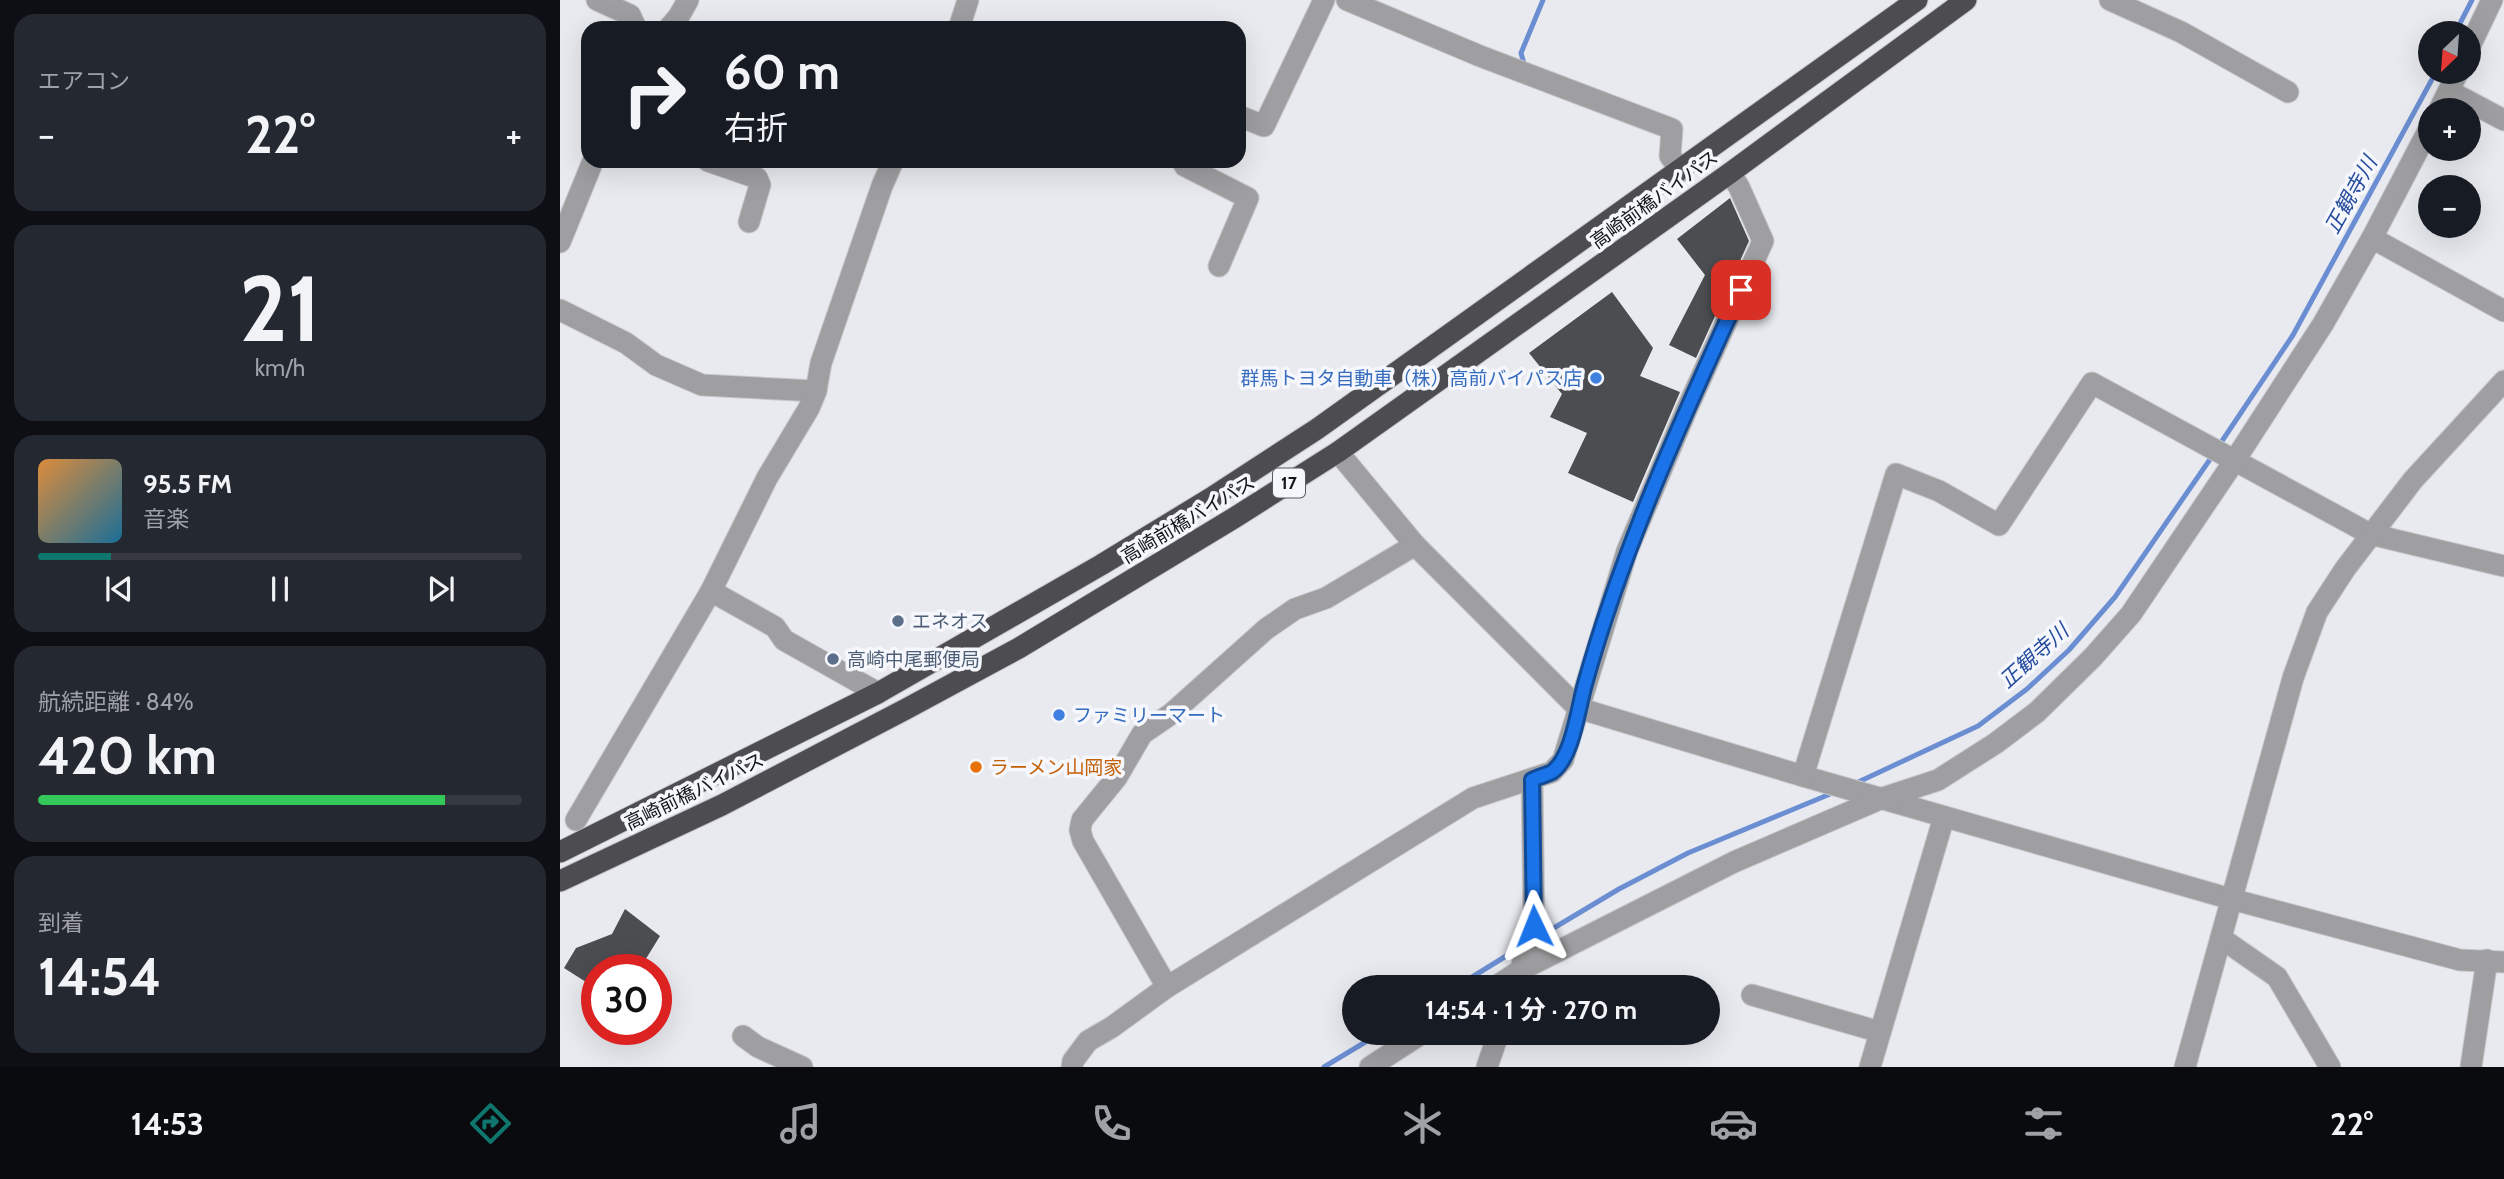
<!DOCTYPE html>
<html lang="ja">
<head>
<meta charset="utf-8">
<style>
  :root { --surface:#171b24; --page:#242831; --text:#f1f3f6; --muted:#9ea1a6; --line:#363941; --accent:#0f766e }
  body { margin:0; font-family:Cabin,"Noto Sans JP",sans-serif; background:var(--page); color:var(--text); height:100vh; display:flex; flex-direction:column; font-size:26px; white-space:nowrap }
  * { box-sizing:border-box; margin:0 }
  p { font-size:23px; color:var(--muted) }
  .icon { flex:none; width:38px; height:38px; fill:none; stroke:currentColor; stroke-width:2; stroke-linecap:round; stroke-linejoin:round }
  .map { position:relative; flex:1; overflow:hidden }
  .panel { display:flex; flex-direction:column; gap:14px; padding:14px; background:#0d0f14; width:560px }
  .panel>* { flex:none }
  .guide { position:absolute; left:21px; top:21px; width:665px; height:147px; border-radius:21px; box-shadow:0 7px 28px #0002; background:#171b24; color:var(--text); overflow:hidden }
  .needle { width:46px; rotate:205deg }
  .tools { position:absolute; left:1858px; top:21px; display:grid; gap:14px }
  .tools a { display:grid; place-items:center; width:63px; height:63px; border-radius:50%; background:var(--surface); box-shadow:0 7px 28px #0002; font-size:35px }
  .speed { position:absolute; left:21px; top:954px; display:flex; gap:14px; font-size:35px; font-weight:700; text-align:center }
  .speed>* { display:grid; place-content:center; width:91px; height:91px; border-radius:50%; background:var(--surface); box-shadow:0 7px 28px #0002; line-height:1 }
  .speed .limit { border:10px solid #d22; background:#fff; color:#111 }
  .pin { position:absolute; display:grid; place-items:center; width:60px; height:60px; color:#fff; margin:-30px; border-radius:14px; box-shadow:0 4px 10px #0006 }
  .me { position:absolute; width:77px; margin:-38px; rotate:358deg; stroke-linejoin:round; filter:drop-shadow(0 0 5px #0008) }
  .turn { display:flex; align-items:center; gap:24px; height:147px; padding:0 28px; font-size:32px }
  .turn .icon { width:91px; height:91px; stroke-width:2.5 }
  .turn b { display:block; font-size:49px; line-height:60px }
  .big { font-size:52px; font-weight:700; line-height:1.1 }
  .panel .widget { flex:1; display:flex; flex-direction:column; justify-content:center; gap:10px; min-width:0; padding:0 24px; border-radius:21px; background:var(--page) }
  .panel .dial { align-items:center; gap:0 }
  .dial b { font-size:91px; line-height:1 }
  .song { display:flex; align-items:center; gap:21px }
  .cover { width:84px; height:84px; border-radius:10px; background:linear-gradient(135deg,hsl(30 70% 55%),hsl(200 70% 35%)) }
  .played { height:7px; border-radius:4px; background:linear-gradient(90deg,var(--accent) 15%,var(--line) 15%) }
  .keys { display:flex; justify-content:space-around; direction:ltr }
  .heat { display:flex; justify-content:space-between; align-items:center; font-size:38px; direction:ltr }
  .charge { height:10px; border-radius:5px; background:linear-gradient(90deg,#34c759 84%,var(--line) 0) }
  .trip { position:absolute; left:782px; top:975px; width:378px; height:70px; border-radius:35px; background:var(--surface); box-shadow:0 7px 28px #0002; font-weight:700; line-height:70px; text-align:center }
  .menu { display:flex; height:112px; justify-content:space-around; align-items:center; background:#090b0e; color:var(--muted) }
  .menu .icon { width:49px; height:49px }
  .menu .selected { color:var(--accent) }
  .menu b { font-size:32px; color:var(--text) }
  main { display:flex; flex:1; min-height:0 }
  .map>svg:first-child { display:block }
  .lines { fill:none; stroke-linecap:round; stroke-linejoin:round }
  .stream { stroke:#6b8ed2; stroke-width:5 }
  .building { fill:#4c4d51 }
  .minor-casing { stroke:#c6c8cc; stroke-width:23 }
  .highway-casing { stroke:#c6c8cc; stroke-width:23 }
  .minor { stroke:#9f9fa1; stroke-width:21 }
  .highway { stroke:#4d4c50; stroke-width:21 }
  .route-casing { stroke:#114b97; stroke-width:18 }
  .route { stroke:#1a73e8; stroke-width:12 }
  .shop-dot { fill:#3f7fe0; stroke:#f5f7fd; stroke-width:2.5 }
  .service-dot { fill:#5c6f8a; stroke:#f5f7fd; stroke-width:2.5 }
  .food-dot { fill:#e8710a; stroke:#f5f7fd; stroke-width:2.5 }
  .labels { text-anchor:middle; stroke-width:7; stroke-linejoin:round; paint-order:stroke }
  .shield { fill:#f5f7fd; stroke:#58595c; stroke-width:2 }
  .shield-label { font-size:18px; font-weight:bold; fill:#141517 }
  .street-label { font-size:19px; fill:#141517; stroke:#f5f7fd }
  .shop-label { font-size:19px; fill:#366cbe; stroke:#f5f7fd; text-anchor:end }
  .service-label { font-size:19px; fill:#4e5e75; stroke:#f5f7fd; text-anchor:start }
  .food-label { font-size:19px; fill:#c56008; stroke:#f5f7fd; text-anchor:start }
  .water-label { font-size:21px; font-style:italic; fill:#264c9d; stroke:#f5f7fd }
</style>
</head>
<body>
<main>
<section class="panel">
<div class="widget"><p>エアコン</p>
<div class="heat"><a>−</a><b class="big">22°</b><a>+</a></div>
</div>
<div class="widget dial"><b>21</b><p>km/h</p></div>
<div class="widget">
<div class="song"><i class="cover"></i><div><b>95.5 FM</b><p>音楽</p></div></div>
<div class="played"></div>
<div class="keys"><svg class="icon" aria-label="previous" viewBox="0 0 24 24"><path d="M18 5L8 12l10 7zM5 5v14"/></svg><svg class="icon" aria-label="pause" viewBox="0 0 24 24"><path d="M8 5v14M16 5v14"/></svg><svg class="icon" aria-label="next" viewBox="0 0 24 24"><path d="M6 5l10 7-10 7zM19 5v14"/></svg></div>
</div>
<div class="widget"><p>航続距離 · 84%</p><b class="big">420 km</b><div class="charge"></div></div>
<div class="widget"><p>到着</p><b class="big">14:54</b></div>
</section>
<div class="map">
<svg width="1944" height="1067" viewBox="0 0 1944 1067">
  <rect width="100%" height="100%" fill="#e8eaef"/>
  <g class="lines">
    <g class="stream">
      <path d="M 1895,33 L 1912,0"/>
      <path d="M 965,67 L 961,53 L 983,0"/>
      <path d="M 1658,447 L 1733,335 L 1876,72"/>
      <path d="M 1294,784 L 1418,726 L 1467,689 L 1509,650 L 1555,597 L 1653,455"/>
      <path d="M 977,938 L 1059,889 L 1128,853 L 1275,792"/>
      <path d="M 896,987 L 959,948"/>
      <path d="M 764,1067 L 822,1032"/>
    </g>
  </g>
  <g class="building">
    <path d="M 1170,198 L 1189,241 L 1136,358 L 1109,345 L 1145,275 L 1117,239 Z"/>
    <path d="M 1052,292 L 1093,348 L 1080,376 L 1120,392 L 1073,502 L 1008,473 L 1027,433 L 990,417 L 1002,394 L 969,353 Z"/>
    <path d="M 65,909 L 100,936 L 79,970 L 37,970 L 37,989 L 4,968 L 16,948 L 52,934 Z"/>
  </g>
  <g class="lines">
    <defs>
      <g id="minor">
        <path d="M 37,0 L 70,15 L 76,28"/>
        <path d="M 787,0 L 920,56 L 1112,129 L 1110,156 L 1121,171"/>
        <path d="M 1550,0 L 1621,32 L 1728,92"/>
        <path d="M 109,28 L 119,16 L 128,0"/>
        <path d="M 399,28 L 408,0"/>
        <path d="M 1909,48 L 1932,0"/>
        <path d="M 1889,91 L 1944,120"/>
        <path d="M 1879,110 L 1898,72"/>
        <path d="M 679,116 L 704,126 L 764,0"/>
        <path d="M 148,161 L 197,178 L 200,185 L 189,222"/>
        <path d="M 622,161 L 625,166 L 688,198 L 659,266"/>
        <path d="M 1812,238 L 1944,311"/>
        <path d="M 0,242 L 33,161"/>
        <path d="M 0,310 L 66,343 L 96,365 L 142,385 L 256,391"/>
        <path d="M 778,452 L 855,545 L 1018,708 L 1243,776 L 1671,899 L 1900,960 L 1944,962"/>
        <path d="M 151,591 L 215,627 L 224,640 L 318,693"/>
        <path d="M 1243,776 L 1336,474 L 1379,491 L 1439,525 L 1532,383 L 1810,534 L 1944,566"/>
        <path d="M 16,820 L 151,591 L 207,478 L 249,408 L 256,391 L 261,363 L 322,186 L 333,161"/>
        <path d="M 1661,938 L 1717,977 L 1770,1067"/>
        <path d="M 958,978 L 974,926 L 972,780"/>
        <path d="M 607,987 L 523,841 L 520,830 L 522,820 L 557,777 L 582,734 L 611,714 L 706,629 L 735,609 L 766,598 L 855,545"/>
        <path d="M 935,987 L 961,970 L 1174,862 L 1320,799 L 1378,780 L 1436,743 L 1477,712 L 1533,657 L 1571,614 L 1675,460 L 1763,324 L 1812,238 L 1871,125"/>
        <path d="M 1192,995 L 1320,1032"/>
        <path d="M 183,1036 L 198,1047 L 242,1067"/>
        <path d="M 512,1067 L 513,1061 L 528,1041 L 552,1027 L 607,987 L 913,798 L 992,772 L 1003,760 L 1067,551 L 1126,411 L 1203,241 L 1179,187 L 1170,173"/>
        <path d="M 810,1067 L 864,1032"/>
        <path d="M 927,1067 L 939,1032"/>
        <path d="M 1310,1067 L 1384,817"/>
        <path d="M 1625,1067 L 1733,678 L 1757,612 L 1785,569 L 1853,480 L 1944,381"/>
        <path d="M 1911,1067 L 1927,960"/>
      </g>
      <g id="highway">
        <path d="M 0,852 L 318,693 L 541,565 L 651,498 L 757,429 L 1357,0"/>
        <path d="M 0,881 L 162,805 L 346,709 L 459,648 L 674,518 L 778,452 L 1170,173 L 1406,0"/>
      </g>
    </defs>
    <use href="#minor" class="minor-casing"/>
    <use href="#highway" class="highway-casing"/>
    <use href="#minor" class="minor"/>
    <use href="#highway" class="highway"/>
  </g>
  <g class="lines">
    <defs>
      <path id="route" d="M 974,926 L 972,780 C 978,777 986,775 992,772 C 1013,757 1018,708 1025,684 C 1063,547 1122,419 1181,290"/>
    </defs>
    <use href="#route" class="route-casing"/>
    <use href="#route" class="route"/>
  </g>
  <g class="shop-dot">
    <circle cx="1036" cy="378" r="7"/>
    <circle cx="499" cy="715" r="7"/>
  </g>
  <g class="service-dot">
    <circle cx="338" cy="621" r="7"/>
    <circle cx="273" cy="659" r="7"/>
  </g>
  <circle class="food-dot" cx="416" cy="767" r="7"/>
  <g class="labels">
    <rect class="shield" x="713" y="468.5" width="32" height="29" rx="5"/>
    <g class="shield-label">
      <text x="729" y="489">17</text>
    </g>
    <g class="street-label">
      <text transform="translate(1094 199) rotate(-36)" y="7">高崎前橋バイパス</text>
      <text transform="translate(628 519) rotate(-31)" y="7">高崎前橋バイパス</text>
      <text transform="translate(134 791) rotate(-26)" y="7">高崎前橋バイパス</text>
    </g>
    <g class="shop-label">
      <text x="1022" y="385">群馬トヨタ自動車（株）高前バイパス店</text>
      <text x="513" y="722" text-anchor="start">ファミリーマート</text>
    </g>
    <g class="service-label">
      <text x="352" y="628">エネオス</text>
      <text x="287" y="666">高崎中尾郵便局</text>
    </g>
    <g class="food-label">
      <text x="430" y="774">ラーメン山岡家</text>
    </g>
    <g class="water-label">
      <text transform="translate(1791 195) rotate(-61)" y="7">正観寺川</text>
      <text transform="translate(1474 656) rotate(-42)" y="7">正観寺川</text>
    </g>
  </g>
</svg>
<div class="tools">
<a><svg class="needle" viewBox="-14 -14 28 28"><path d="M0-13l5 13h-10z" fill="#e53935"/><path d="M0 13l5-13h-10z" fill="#9ea1a6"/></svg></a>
<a>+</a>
<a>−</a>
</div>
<div class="speed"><div class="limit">30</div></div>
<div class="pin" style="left:1181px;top:290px;background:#d93025"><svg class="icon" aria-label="arrive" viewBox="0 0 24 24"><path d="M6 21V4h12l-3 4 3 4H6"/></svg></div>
<svg class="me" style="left:974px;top:926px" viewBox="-20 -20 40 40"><path d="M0-17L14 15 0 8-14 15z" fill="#1a73e8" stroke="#fff" stroke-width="4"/></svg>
<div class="trip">14:54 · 1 分 · 270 m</div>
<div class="guide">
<div class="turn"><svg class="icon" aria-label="right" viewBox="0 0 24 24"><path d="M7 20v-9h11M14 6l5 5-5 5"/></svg><div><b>60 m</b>右折</div></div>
</div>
</div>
</main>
<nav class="menu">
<b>14:53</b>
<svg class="icon selected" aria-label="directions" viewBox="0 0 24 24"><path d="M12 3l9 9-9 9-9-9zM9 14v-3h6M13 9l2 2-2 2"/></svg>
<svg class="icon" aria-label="music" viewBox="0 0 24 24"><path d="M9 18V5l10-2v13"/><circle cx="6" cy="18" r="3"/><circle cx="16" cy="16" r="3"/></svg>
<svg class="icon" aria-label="phone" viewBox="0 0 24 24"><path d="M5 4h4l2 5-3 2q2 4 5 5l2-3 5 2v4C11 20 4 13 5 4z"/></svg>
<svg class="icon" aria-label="climate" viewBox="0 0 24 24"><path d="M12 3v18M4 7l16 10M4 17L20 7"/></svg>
<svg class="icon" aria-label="car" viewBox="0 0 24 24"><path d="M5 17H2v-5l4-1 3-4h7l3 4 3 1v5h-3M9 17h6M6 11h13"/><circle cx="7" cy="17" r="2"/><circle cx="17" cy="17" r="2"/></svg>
<svg class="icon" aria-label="filters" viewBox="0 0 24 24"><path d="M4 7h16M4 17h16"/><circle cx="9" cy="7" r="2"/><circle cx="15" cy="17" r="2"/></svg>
<b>22°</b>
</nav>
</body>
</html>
